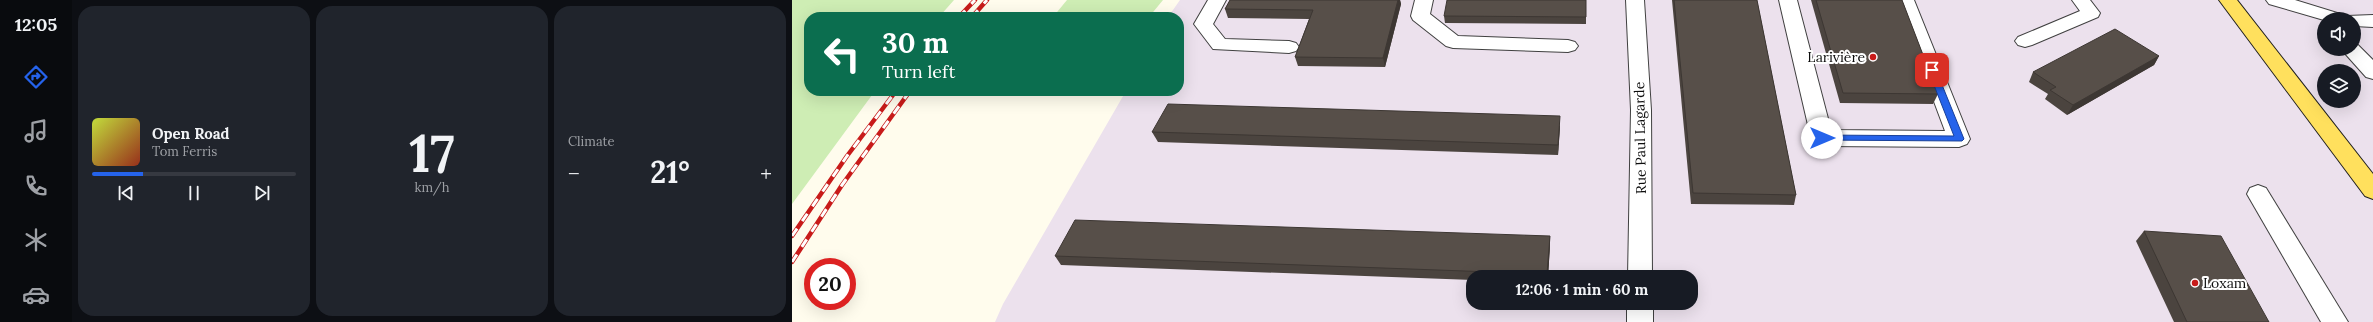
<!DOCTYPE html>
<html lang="en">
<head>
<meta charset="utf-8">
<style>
  :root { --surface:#171b24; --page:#20242c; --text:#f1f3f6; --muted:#9ea1a6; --line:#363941; --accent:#2563eb }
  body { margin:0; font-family:Lora,serif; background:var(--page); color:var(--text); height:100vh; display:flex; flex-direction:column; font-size:15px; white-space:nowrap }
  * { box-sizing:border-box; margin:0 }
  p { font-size:13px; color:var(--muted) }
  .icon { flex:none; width:22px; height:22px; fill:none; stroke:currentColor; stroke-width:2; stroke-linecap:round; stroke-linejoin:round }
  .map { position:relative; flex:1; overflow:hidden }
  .sheet { display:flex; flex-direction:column; gap:6px; padding:6px; background:#0d0f14; width:720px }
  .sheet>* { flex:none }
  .guide { position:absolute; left:12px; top:12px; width:380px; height:84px; border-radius:16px; box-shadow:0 4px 16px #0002; background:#0b6e4f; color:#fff; overflow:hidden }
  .tools { position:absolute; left:1525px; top:12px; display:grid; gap:8px }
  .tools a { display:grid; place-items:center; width:44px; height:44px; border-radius:50%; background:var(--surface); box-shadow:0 4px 16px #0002; font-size:20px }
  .speed { position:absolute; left:12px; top:258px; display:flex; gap:8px; font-size:20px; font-weight:700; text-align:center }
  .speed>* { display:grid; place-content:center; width:52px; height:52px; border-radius:50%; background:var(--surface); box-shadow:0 4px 16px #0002; line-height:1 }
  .speed .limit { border:6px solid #d22; background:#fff; color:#111 }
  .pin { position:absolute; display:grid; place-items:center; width:34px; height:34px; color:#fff; margin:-17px; border-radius:8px; box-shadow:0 2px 6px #0006 }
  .me { position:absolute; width:44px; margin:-22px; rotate:90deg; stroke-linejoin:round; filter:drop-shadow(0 0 3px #0008) }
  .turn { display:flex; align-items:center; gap:14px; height:84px; padding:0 12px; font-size:18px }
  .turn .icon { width:52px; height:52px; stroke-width:2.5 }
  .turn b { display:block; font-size:28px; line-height:34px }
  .big { font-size:30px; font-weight:700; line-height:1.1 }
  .sheet .tile { flex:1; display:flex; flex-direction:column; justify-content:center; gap:6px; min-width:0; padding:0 14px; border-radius:16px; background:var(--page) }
  .sheet .dial { align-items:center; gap:0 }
  .dial b { font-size:52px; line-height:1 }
  .song { display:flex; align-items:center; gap:12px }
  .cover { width:48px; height:48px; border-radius:6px; background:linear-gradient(135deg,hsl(70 70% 55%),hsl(10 70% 35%)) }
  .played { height:4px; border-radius:2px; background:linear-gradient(90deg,var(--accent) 25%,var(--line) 25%) }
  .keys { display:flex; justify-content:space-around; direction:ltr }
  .heat { display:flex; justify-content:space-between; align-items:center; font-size:22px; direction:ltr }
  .sheet .tiles { flex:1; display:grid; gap:6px; grid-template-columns:repeat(3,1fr) }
  .trip { position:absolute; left:674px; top:270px; width:232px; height:40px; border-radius:16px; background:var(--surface); box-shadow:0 4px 16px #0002; font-weight:700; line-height:40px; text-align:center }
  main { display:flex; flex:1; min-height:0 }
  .dock { display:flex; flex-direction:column; width:72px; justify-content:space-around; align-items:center; background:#090b0e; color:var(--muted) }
  .dock .icon { width:28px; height:28px }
  .dock .on { color:var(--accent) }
  .dock b { font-size:18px; color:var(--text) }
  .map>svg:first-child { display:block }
  .industrial { fill:#ece1ed; fill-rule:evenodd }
  .green { fill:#ceedb4 }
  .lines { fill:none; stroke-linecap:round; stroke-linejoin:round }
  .minor-casing { stroke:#404040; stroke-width:2 }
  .major-casing { stroke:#1e1e1e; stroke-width:2 }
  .minor { fill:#fff; fill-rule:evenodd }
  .major { fill:#ffe05d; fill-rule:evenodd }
  .rail-casing { stroke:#c81b1a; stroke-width:4.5 }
  .rail { stroke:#fff; stroke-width:3; stroke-dasharray:9; stroke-linecap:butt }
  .wall { fill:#4b443f }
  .shaded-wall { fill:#3d3733 }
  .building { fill:#574f49; stroke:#3d3733 }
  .route { fill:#2563eb; stroke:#184099 }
  .poi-dot { fill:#c81b1a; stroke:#fff; stroke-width:1.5 }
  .labels { text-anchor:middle; stroke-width:4; stroke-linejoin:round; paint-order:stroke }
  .poi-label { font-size:14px; fill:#0d0d0d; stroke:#fff; text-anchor:end }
  .street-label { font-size:14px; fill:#0d0d0d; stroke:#fff }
</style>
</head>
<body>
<main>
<nav class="dock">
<b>12:05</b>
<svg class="icon on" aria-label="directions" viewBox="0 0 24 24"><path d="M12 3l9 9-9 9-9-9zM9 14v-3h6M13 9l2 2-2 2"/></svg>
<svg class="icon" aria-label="music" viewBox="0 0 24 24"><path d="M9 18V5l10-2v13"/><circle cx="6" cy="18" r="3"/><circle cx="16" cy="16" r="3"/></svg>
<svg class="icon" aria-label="phone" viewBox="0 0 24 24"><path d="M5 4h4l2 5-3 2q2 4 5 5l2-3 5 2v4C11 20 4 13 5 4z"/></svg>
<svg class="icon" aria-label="climate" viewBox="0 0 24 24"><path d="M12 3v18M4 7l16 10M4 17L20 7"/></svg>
<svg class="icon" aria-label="car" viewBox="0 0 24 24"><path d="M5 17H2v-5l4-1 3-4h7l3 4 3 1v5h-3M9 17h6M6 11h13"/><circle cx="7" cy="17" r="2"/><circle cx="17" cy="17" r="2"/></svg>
</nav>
<section class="sheet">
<div class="tiles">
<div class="tile">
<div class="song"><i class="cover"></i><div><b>Open Road</b><p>Tom Ferris</p></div></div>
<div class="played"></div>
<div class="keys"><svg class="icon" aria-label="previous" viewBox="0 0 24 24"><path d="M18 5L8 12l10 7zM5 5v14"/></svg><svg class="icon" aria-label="pause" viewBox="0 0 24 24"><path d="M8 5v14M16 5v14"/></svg><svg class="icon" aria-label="next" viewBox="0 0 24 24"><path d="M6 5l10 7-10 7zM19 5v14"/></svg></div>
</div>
<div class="tile dial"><b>17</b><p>km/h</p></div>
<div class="tile"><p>Climate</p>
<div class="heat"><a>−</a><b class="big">21°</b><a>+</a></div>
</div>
</div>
</section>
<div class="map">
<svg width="1581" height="322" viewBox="0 0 1581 322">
  <rect width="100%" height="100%" fill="#fffced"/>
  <path class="industrial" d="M 388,0 L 1581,0 L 1581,322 L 203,322 L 211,304 L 334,91 L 387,91 L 387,17 L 376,17 ZM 1532,19 L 1562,19 L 1562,49 L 1532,49 ZM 1532,71 L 1562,71 L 1562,101 L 1532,101 ZM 681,277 L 899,277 L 899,303 L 681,303 Z"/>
  <g class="green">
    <path d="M 0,0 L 162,0 L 147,17 L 17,17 L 17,91 L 83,91 L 0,204 Z"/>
    <path d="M 275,0 L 371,0 L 357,17 L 261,17 Z"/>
  </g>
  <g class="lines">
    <defs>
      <g id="minor">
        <path d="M 416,0 L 434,0 L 421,24 L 433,39 L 497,41 L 504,43 L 507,47 L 504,51 L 497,53 L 421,49 L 402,24 Z"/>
        <path d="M 623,0 L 641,0 L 638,14 L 666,36 L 776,40 L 783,42 L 786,46 L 783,50 L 776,52 L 661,48 L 654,46 L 621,20 L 619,16 Z"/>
        <path d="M 834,0 L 852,0 L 859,110 L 860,277 L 836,277 L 839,110 Z"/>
        <path d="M 987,0 L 1005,0 L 1039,130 L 1153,131 L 1104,0 L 1122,0 L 1178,139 L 1175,144 L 1167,147 L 1030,146 L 1022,143 L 1019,138 Z"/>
        <path d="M 1280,0 L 1298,0 L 1308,13 L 1306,17 L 1240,45 L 1233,47 L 1226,45 L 1223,41 L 1226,37 L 1288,11 Z"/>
        <path d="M 1474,0 L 1503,0 L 1555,16 L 1581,15 L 1581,27 L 1562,26 L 1562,19 L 1532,20 L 1477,4 Z"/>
        <path d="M 1562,44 L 1566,45 L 1581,60 L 1581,79 L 1574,77 L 1549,49 L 1562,49 Z"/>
        <path d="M 1466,185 L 1474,188 L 1556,322 L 1529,322 L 1455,194 L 1458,188 Z"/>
        <rect x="835" y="303" width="26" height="19"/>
      </g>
      <path id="major" d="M 1427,0 L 1445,0 L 1581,174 L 1581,199 L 1573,196 Z"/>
    </defs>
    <use href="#minor" class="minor-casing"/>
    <use href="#major" class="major-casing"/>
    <use href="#minor" class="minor"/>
    <use href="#major" class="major"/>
    <defs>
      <g id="rail">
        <path d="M 167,17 L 183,0"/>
        <path d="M 180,17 L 195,0"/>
        <path d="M 0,236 L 55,156 L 104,91"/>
        <path d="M 0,262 L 50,185 L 118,91"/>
      </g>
    </defs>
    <use href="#rail" class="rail-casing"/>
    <use href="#rail" class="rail"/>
  </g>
  <g class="wall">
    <path d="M 438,0 L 608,0 L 609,4 L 593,67 L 506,66 L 503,57 L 517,19 L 436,18 L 433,9 Z"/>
    <path d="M 794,0 L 794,24 L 653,23 L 652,16 Z"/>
    <path d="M 880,0 L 965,0 L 1004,195 L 1002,205 L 899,204 Z"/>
    <path d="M 1019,0 L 1110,0 L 1146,94 L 1141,104 L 1048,103 Z"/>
    <path d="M 1367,56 L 1362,65 L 1275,115 L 1253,99 L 1256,94 L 1237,82 L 1241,72 Z"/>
    <path d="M 768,126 L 766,155 L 366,142 L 360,132 Z"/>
    <path d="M 1352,231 L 1477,322 L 1382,322 L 1344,241 Z"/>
    <path d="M 758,236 L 758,245 L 756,277 L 681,277 L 681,280 L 269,265 L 263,256 Z"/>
  </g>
  <g class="shaded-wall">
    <path d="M 606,0 L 608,0 L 609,4 L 593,67 L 591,58 Z"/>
    <path d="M 1367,56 L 1362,65 L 1275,115 L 1281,105 Z"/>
    <path d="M 768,116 L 768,126 L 766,155 L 766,145 Z"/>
    <path d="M 758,236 L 758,245 L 756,277 L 755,277 Z"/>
  </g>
  <g class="building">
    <path d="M 438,0 L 606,0 L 591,58 L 503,57 L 521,10 L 433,9 Z"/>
    <path d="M 655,0 L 794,0 L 794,17 L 652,16 Z"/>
    <path d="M 882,0 L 965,0 L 1004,195 L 901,193 Z"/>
    <path d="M 1024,0 L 1110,0 L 1146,94 L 1051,93 Z"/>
    <path d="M 1323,29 L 1367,56 L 1281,105 L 1258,90 L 1264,87 L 1241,72 Z"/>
    <path d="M 376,104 L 768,116 L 766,145 L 360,132 Z"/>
    <path d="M 283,220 L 758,236 L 755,274 L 263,256 Z"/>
    <path d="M 1352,231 L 1429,236 L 1477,322 L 1395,322 Z"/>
  </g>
  <path class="route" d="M 1137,68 L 1144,70 L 1172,139 L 1170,141 L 1026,140 L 1025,138 L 1030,135 L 1162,136 L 1136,70 Z"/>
  <g class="poi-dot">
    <circle cx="1081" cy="57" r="4"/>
    <circle cx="1403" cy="283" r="4"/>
  </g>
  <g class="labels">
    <g class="poi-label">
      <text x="1073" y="62">Larivière</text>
      <text x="1411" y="288" text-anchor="start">Loxam</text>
    </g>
    <g class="street-label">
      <text transform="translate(848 138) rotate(-91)" y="5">Rue Paul Lagarde</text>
    </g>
  </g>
</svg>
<div class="tools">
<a><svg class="icon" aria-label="sound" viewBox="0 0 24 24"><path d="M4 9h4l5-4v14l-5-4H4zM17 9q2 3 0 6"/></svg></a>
<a><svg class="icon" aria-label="layers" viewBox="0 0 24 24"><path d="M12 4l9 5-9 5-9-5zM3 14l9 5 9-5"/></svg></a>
</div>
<div class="speed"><div class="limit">20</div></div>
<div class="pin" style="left:1140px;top:70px;background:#d93025"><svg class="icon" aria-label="arrive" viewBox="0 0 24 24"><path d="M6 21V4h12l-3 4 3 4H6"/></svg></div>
<svg class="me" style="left:1030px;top:138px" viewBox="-20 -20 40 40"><circle r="19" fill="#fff"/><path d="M0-13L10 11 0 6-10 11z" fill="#2563eb"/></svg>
<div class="trip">12:06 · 1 min · 60 m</div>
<div class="guide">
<div class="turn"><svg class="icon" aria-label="left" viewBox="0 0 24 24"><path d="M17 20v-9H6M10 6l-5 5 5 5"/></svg><div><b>30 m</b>Turn left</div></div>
</div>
</div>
</main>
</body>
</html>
